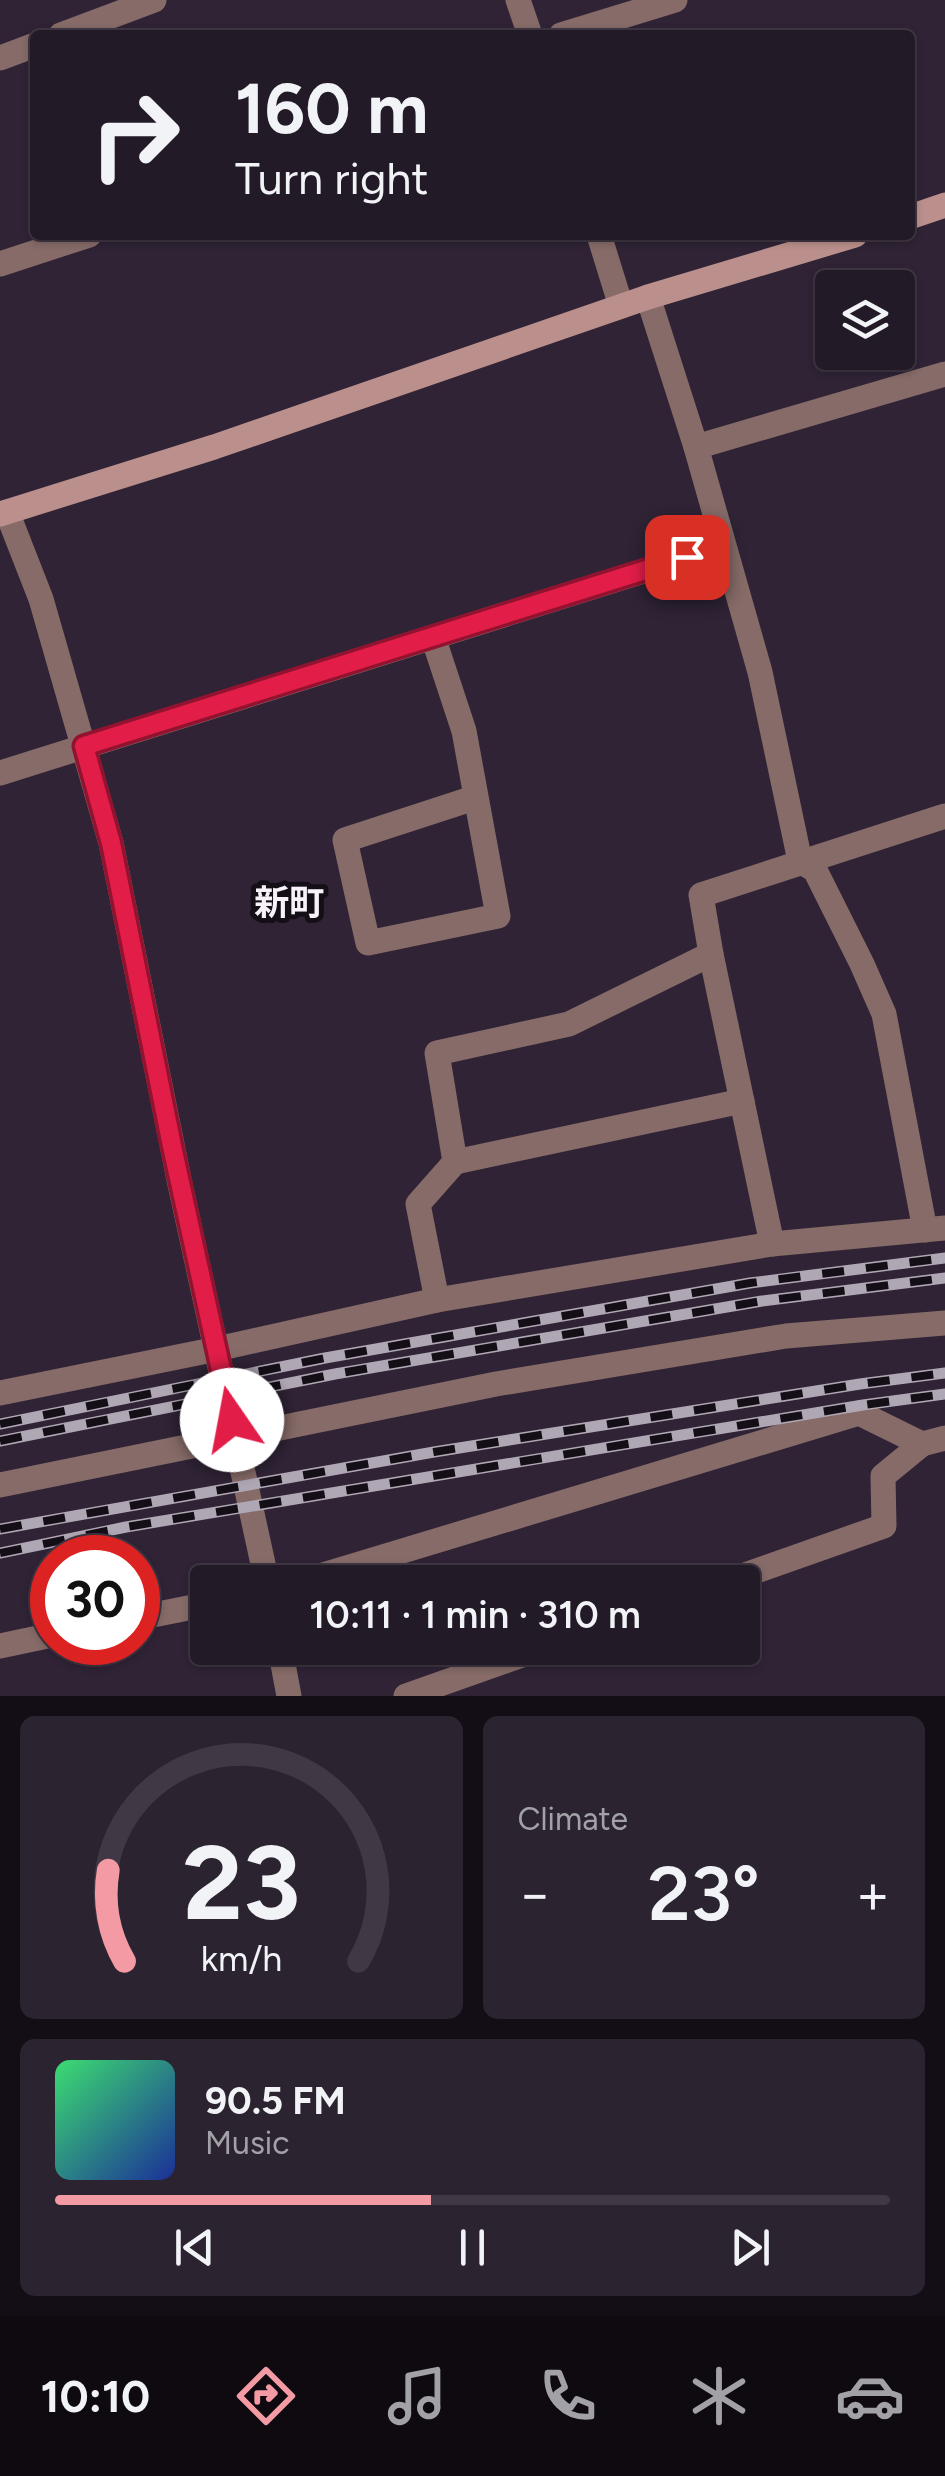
<!DOCTYPE html>
<html lang="en">
<head>
<meta charset="utf-8">
<style>
  :root { --surface:#231a28; --page:#2b2330; --text:#f1f3f6; --muted:#a3a1a8; --line:#403845; --accent:#f49aa4 }
  body { margin:0; font-family:Figtree,"Noto Sans JP",sans-serif; background:var(--page); color:var(--text); height:100vh; display:flex; flex-direction:column; font-size:38px; white-space:nowrap }
  * { box-sizing:border-box; margin:0 }
  p { font-size:32px; color:var(--muted) }
  .icon { flex:none; width:55px; height:55px; fill:none; stroke:currentColor; stroke-width:2; stroke-linecap:round; stroke-linejoin:round }
  .map { position:relative; height:1696px; overflow:hidden }
  .drawer { display:flex; flex-direction:column; gap:20px; padding:20px; background:#130e16; flex:1 }
  .drawer>* { flex:none }
  .top-card { position:absolute; left:30px; top:30px; width:885px; height:210px; border-radius:10px; box-shadow:0 2px 8px #0004,0 0 0 2px var(--line); background:#231a28; color:var(--text); overflow:hidden }
  .tools { position:absolute; left:815px; top:270px; display:grid; gap:20px }
  .tools a { display:grid; place-items:center; width:100px; height:100px; border-radius:10px; background:var(--surface); box-shadow:0 2px 8px #0004,0 0 0 2px var(--line); font-size:50px }
  .speed { position:absolute; left:30px; top:1535px; display:flex; gap:20px; font-size:50px; font-weight:700; text-align:center }
  .speed>* { display:grid; place-content:center; width:130px; height:130px; border-radius:50%; background:var(--surface); box-shadow:0 2px 8px #0004,0 0 0 2px var(--line); line-height:1 }
  .speed .limit { border:15px solid #d22; background:#fff; color:#111 }
  .pin { position:absolute; display:grid; place-items:center; width:85px; height:85px; color:#fff; margin:-42px; border-radius:20px; box-shadow:0 5px 15px #0006 }
  .me { position:absolute; width:110px; margin:-55px; rotate:348deg; stroke-linejoin:round; filter:drop-shadow(0 0 8px #0008) }
  .turn { display:flex; align-items:center; gap:35px; height:210px; padding:0 40px; font-size:45px }
  .turn .icon { width:130px; height:130px; stroke-width:2.5 }
  .turn b { display:block; font-size:70px; line-height:85px }
  .big { font-size:75px; font-weight:600; line-height:1.1 }
  .drawer .widget { flex:1; display:flex; flex-direction:column; justify-content:center; gap:15px; min-width:0; padding:0 35px; border-radius:15px; background:var(--page) }
  .drawer .dial { align-items:center; gap:0 }
  .dial svg { height:260px; overflow:visible; fill:none; stroke:var(--line); stroke-width:7; stroke-linecap:round; text-anchor:middle }
  .dial text { fill:var(--text); stroke:none }
  .song { display:flex; align-items:center; gap:30px }
  .cover { width:120px; height:120px; border-radius:15px; background:linear-gradient(135deg,hsl(140 70% 55%),hsl(230 70% 35%)) }
  .played { height:10px; border-radius:5px; background:linear-gradient(90deg,var(--accent) 45%,var(--line) 45%) }
  .keys { display:flex; justify-content:space-around; direction:ltr }
  .heat { display:flex; justify-content:space-between; align-items:center; font-size:55px; direction:ltr }
  .drawer .tiles { flex:1; display:grid; gap:20px; grid-template-columns:1fr 1fr }
  .widget:last-child { grid-column:span 2 }
  .trip { position:absolute; left:190px; top:1565px; width:570px; height:100px; border-radius:10px; background:var(--surface); box-shadow:0 2px 8px #0004,0 0 0 2px var(--line); font-weight:600; line-height:100px; text-align:center }
  .tabs { display:flex; height:160px; justify-content:space-around; align-items:center; background:#0e0a10; color:var(--muted) }
  .tabs .icon { width:70px; height:70px }
  .tabs .active { color:var(--accent) }
  .tabs b { font-size:45px; color:var(--text) }
  .map>svg:first-child { display:block }
  .lines { fill:none; stroke-linecap:round; stroke-linejoin:round }
  .minor { stroke:#866b68; stroke-width:25 }
  .secondary { stroke:#bb908c; stroke-width:25 }
  .rail-casing { stroke:#b0a7b4; stroke-width:11 }
  .rail { stroke:#140f17; stroke-width:8; stroke-dasharray:22; stroke-linecap:butt }
  .route-casing { stroke:#92132f; stroke-width:25 }
  .route { stroke:#e11d48; stroke-width:18 }
  .labels { text-anchor:middle; stroke-width:10; stroke-linejoin:round; paint-order:stroke }
  .quarter-label { font-size:35px; font-weight:bold; fill:#f8f1fc; stroke:#140f17 }
</style>
</head>
<body>
<div class="map">
<svg width="945" height="1696" viewBox="0 0 945 1696">
  <rect width="100%" height="100%" fill="#2f2335"/>
  <g class="lines">
    <g class="minor">
      <path d="M 518,0 L 530,35"/>
      <path d="M 61,35 L 154,0"/>
      <path d="M 561,35 L 675,0"/>
      <path d="M 0,58 L 35,45"/>
      <path d="M 599,235 L 621,306"/>
      <path d="M 0,264 L 89,235"/>
      <path d="M 648,297 L 696,447 L 760,672 L 800,861 L 815,870 L 862,964 L 884,1014 L 925,1230"/>
      <path d="M 696,447 L 945,374"/>
      <path d="M 7,512 L 41,599 L 111,843 L 180,1184 L 267,1582"/>
      <path d="M 433,637 L 464,731 L 498,916 L 368,943 L 345,840 L 474,798"/>
      <path d="M 0,773 L 723,546"/>
      <path d="M 945,816 L 701,895 L 711,954 L 569,1024 L 437,1053 L 455,1162 L 418,1204 L 437,1300 L 772,1244 L 945,1228"/>
      <path d="M 711,954 L 772,1244"/>
      <path d="M 455,1162 L 742,1101"/>
      <path d="M 0,1393 L 217,1349 L 437,1300"/>
      <path d="M 0,1485 L 496,1384 L 786,1336 L 945,1323"/>
      <path d="M 300,1582 L 859,1413 L 922,1444 L 945,1438"/>
      <path d="M 725,1582 L 884,1526 L 883,1476 L 922,1444"/>
      <path d="M 138,1618 L 208,1604"/>
      <path d="M 0,1646 L 52,1635"/>
      <path d="M 280,1648 L 289,1696"/>
      <path d="M 406,1696 L 542,1648"/>
    </g>
    <g class="secondary">
      <path d="M 910,217 L 945,205"/>
      <path d="M 0,514 L 214,447 L 648,297 L 855,235"/>
    </g>
    <defs>
      <g id="rail">
        <path d="M 0,1424 L 325,1358 L 750,1283 L 945,1258"/>
        <path d="M 0,1441 L 335,1374 L 762,1301 L 945,1278"/>
        <path d="M 0,1529 L 434,1452 L 860,1384 L 945,1373"/>
        <path d="M 0,1553 L 126,1527 L 863,1405 L 945,1394"/>
      </g>
    </defs>
    <use href="#rail" class="rail-casing"/>
    <use href="#rail" class="rail"/>
  </g>
  <g class="lines">
    <defs>
      <path id="route" d="M 232,1420 L 172,1146 L 111,843 L 84,746 L 687,557"/>
    </defs>
    <use href="#route" class="route-casing"/>
    <use href="#route" class="route"/>
  </g>
  <g class="labels">
    <g class="quarter-label">
      <text x="289" y="915">新町</text>
    </g>
  </g>
</svg>
<div class="tools">
<a><svg class="icon" aria-label="layers" viewBox="0 0 24 24"><path d="M12 4l9 5-9 5-9-5zM3 14l9 5 9-5"/></svg></a>
</div>
<div class="speed"><div class="limit">30</div></div>
<div class="pin" style="left:687px;top:557px;background:#d93025"><svg class="icon" aria-label="arrive" viewBox="0 0 24 24"><path d="M6 21V4h12l-3 4 3 4H6"/></svg></div>
<svg class="me" style="left:232px;top:1420px" viewBox="-20 -20 40 40"><circle r="19" fill="#fff"/><path d="M0-13L10 11 0 6-10 11z" fill="#e11d48"/></svg>
<div class="trip">10:11 · 1 min · 310 m</div>
<div class="top-card">
<div class="turn"><svg class="icon" aria-label="right" viewBox="0 0 24 24"><path d="M7 20v-9h11M14 6l5 5-5 5"/></svg><div><b>160 m</b>Turn right</div></div>
</div>
</div>
<section class="drawer">
<div class="tiles">
<div class="widget dial"><svg viewBox="0 0 100 80">
<path d="M14 69A42 42 0 1 1 86 69"/>
<path d="M14 69A42 42 0 0 1 9 41" stroke="#f49aa4"/>
<text x="50" y="56" font-size="32" font-weight="700">23</text>
<text x="50" y="72" font-size="11">km/h</text>
</svg></div>
<div class="widget"><p>Climate</p>
<div class="heat"><a>−</a><b class="big">23°</b><a>+</a></div>
</div>
<div class="widget">
<div class="song"><i class="cover"></i><div><b>90.5 FM</b><p>Music</p></div></div>
<div class="played"></div>
<div class="keys"><svg class="icon" aria-label="previous" viewBox="0 0 24 24"><path d="M18 5L8 12l10 7zM5 5v14"/></svg><svg class="icon" aria-label="pause" viewBox="0 0 24 24"><path d="M8 5v14M16 5v14"/></svg><svg class="icon" aria-label="next" viewBox="0 0 24 24"><path d="M6 5l10 7-10 7zM19 5v14"/></svg></div>
</div>
</div>
</section>
<nav class="tabs">
<b>10:10</b>
<svg class="icon active" aria-label="directions" viewBox="0 0 24 24"><path d="M12 3l9 9-9 9-9-9zM9 14v-3h6M13 9l2 2-2 2"/></svg>
<svg class="icon" aria-label="music" viewBox="0 0 24 24"><path d="M9 18V5l10-2v13"/><circle cx="6" cy="18" r="3"/><circle cx="16" cy="16" r="3"/></svg>
<svg class="icon" aria-label="phone" viewBox="0 0 24 24"><path d="M5 4h4l2 5-3 2q2 4 5 5l2-3 5 2v4C11 20 4 13 5 4z"/></svg>
<svg class="icon" aria-label="climate" viewBox="0 0 24 24"><path d="M12 3v18M4 7l16 10M4 17L20 7"/></svg>
<svg class="icon" aria-label="car" viewBox="0 0 24 24"><path d="M5 17H2v-5l4-1 3-4h7l3 4 3 1v5h-3M9 17h6M6 11h13"/><circle cx="7" cy="17" r="2"/><circle cx="17" cy="17" r="2"/></svg>
</nav>
</body>
</html>
